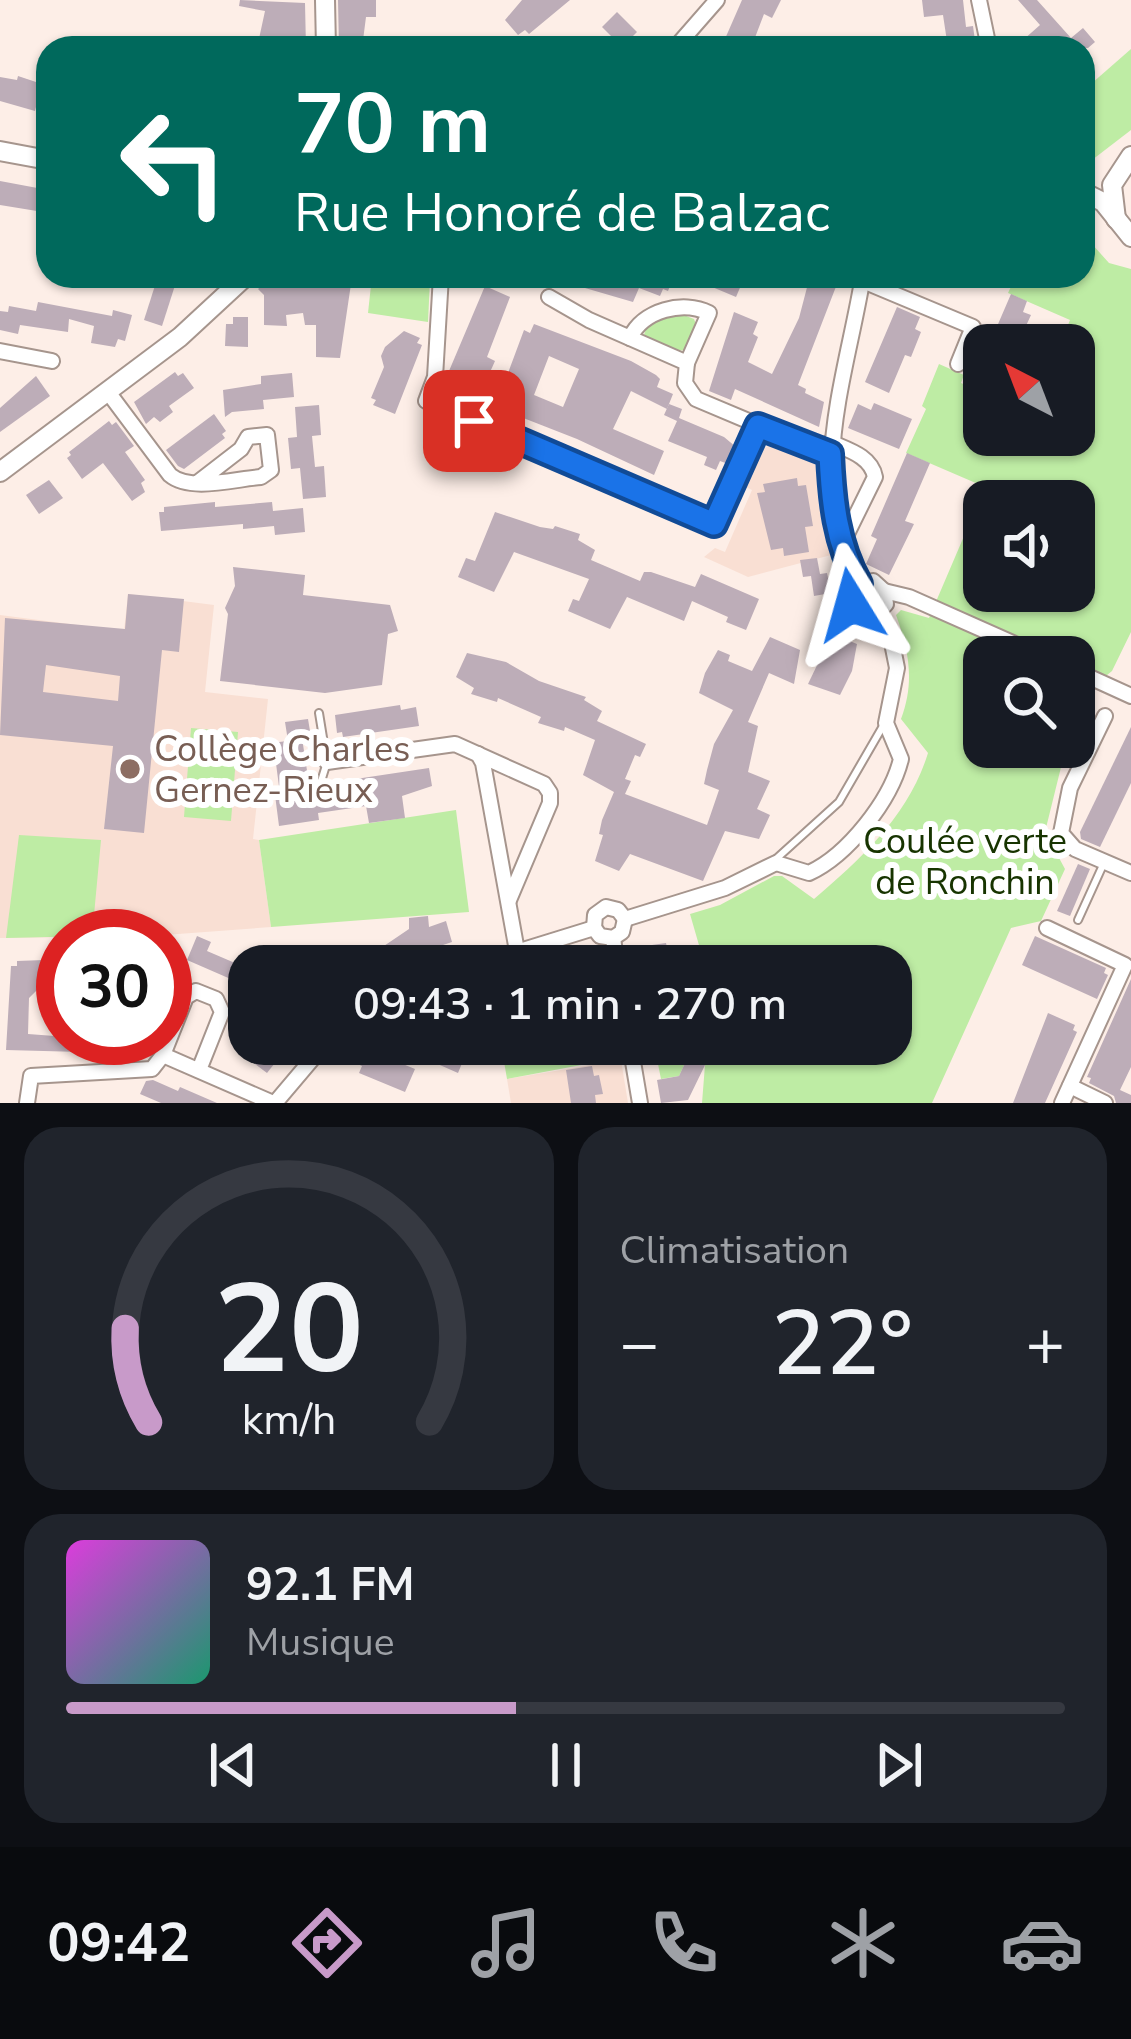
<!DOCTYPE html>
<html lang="fr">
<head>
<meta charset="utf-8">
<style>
  :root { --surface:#171b24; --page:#20242c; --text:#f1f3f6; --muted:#9ea1a6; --line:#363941; --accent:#c89ac9 }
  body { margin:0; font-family:"Nunito Sans",sans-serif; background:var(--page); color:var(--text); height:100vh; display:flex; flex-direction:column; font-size:45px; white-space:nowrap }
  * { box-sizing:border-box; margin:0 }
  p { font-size:39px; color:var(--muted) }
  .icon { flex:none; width:66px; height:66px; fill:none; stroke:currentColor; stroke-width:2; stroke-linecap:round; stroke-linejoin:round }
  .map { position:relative; height:1103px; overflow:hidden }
  .details { display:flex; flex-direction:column; gap:24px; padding:24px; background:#0d0f14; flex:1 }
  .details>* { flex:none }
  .hud { position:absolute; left:36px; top:36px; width:1059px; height:252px; border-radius:36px; box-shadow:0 3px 9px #0004; background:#00695c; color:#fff; overflow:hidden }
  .needle { width:78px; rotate:318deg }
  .tools { position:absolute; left:963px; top:324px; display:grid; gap:24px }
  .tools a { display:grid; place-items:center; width:132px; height:132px; border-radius:24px; background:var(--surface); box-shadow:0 3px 9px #0004; font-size:60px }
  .speed { position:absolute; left:36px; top:909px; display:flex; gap:24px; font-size:60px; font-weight:700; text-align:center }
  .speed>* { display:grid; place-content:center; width:156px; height:156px; border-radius:50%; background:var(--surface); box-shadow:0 3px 9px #0004; line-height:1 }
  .speed .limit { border:18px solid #d22; background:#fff; color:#111 }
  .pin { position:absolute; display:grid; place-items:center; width:102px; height:102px; color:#fff; margin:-51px; border-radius:24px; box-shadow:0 6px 18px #0006 }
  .me { position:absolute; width:132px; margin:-66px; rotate:352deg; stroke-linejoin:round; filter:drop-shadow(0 0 9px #0008) }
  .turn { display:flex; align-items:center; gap:42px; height:252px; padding:0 60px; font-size:54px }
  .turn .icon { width:156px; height:156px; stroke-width:2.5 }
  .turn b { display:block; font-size:84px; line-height:102px }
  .big { font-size:90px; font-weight:600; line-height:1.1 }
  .details .widget { flex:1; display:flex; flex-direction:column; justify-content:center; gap:18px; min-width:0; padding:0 42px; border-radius:36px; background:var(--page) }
  .details .dial { align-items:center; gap:0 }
  .dial svg { height:312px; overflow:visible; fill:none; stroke:var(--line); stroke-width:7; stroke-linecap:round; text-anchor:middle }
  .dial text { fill:var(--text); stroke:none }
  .song { display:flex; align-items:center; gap:36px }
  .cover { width:144px; height:144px; border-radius:18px; background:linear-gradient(135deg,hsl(300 70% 55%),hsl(160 70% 35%)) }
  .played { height:12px; border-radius:6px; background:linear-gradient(90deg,var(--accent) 45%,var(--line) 45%) }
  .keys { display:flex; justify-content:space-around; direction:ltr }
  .heat { display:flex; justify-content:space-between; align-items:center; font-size:66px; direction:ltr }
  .details .tiles { flex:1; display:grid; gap:24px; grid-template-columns:1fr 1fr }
  .widget:last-child { grid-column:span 2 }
  .trip { position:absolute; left:228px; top:945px; width:684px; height:120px; border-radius:36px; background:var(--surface); box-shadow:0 3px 9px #0004; font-weight:600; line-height:120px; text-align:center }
  .dock { display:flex; height:192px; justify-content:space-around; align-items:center; background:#090b0e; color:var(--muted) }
  .dock .icon { width:84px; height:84px }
  .dock .selected { color:var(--accent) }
  .dock b { font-size:54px; color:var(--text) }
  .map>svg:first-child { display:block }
  .built { fill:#f9dfd3 }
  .green { fill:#beeca4; fill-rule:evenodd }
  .building { fill:#bdadb8; fill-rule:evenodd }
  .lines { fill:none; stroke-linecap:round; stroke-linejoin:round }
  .lane-casing { stroke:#a6958d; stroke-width:10 }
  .street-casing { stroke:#a6958d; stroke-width:18 }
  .secondary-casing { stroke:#a6958d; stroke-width:22 }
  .lane { stroke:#fff; stroke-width:6 }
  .street { stroke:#fff; stroke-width:14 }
  .secondary { stroke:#fff; stroke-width:18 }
  .route-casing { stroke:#114b97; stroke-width:30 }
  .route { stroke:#1a73e8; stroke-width:21 }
  .education-dot { fill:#8d6e63; stroke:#fff; stroke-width:4.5 }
  .labels { text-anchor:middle; stroke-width:12; stroke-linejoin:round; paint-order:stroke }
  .education-label { font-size:36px; fill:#785e54; stroke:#fff; text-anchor:start }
  .park-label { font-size:36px; fill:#173400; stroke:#fff }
</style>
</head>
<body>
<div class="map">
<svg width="1131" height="1103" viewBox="0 0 1131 1103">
  <rect width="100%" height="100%" fill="#fdeee7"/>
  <g class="built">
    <path d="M 771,444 L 816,464 L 821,519 L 831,555 L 748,577 L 704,557 L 715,548 L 725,552 L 752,490 L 742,485 L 755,454 Z"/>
    <path d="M 128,594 L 214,605 L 205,692 L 268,699 L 253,839 L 259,840 L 271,927 L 151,936 L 0,938 L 0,615 L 124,631 Z"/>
    <path d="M 621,1060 L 628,1103 L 511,1103 L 507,1079 Z"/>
  </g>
  <g class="green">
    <path d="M 1131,49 L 1131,130 L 1092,160 L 1083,162 L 1083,91 Z"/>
    <path d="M 1083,234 L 1109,263 L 1131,269 L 1131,632 L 1112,671 L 1079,698 L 1074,718 L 1074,657 L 984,657 L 984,747 L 1066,747 L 1045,832 L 1065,869 L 1041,921 L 1011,928 L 932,1103 L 702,1103 L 705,1065 L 688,1057 L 679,1076 L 661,1079 L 654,1044 L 891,1044 L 891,966 L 705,966 L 690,914 L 720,905 L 774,876 L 782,876 L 814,899 C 862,858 909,815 928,753 L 901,719 C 915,682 909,651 896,615 L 901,610 L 929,618 L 985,487 L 906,453 L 926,409 L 922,406 L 939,364 L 964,375 L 961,383 L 984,393 L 984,435 L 1074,435 L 1074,345 L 1060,345 L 1070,320 L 1008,293 L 1016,276 L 1083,276 ZM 984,501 L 1074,501 L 1074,591 L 984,591 Z"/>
    <path d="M 372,276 L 430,280 L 428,322 L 368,313 Z"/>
    <path d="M 681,314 L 694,319 L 697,327 L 686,350 L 674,351 L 644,335 L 648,322 Z"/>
    <path d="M 191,728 L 238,732 L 231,821 L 184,817 Z"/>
    <path d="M 456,810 L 469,912 L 271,927 L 259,840 Z"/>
    <path d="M 19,835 L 101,840 L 92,936 L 6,938 Z"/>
    <path d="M 501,1044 L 605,1044 L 608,1060 L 507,1079 Z"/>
  </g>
  <g class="building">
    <path d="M 240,0 L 305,3 L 306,48 L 257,48 L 265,11 L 239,6 Z"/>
    <path d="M 338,0 L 376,0 L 376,17 L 366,17 L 362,48 L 339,48 Z"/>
    <path d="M 522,0 L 570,0 L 529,34 L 525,30 L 518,35 L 505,20 Z"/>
    <path d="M 742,0 L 781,0 L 772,18 L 764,14 L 751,48 L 721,48 Z"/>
    <path d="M 922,0 L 963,0 L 966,27 L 973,26 L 976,48 L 948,48 L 943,15 L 924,17 Z"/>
    <path d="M 1018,0 L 1037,0 L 1071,38 L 1083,28 L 1095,42 L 1088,48 L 1014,48 L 1040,25 Z"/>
    <path d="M 617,12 L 637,32 L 622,47 L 602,27 Z"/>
    <path d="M 18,76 L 48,86 L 48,110 L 36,107 L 35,111 L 0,101 L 0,77 L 17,80 Z"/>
    <path d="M 0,181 L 48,190 L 48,208 L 44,207 L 43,212 L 0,205 Z"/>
    <path d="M 158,276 L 178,276 L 162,326 L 144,320 Z"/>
    <path d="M 272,276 L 344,276 L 343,283 L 351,284 L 340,358 L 316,357 L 316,325 L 305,325 L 303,313 L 286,315 L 287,326 L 264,325 L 264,295 L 258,289 Z"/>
    <path d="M 591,276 L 632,276 L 642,280 L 634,276 L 674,276 L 668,291 L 663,289 L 660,296 L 639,288 L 633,302 L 585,288 Z"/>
    <path d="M 686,276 L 745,276 L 736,297 Z"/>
    <path d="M 810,276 L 836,276 L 837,284 L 798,385 L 806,389 L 805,393 L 824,402 L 819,427 L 735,389 L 731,400 L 709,391 L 734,312 L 758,322 L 753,334 L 758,337 L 748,362 L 772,374 L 799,318 Z"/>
    <path d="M 485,286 L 510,297 L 487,357 L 495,361 L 478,399 L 483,401 L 478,411 L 449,399 L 459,375 L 449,371 Z"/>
    <path d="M 1011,294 L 1027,301 L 1023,312 L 1031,315 L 1025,328 L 1017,345 L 989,345 Z"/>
    <path d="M 38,302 L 112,316 L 113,310 L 132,315 L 125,341 L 118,339 L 115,347 L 91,343 L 94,326 L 69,319 L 68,332 L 20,325 L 18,334 L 0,330 L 0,311 L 8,312 L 9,306 L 36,311 Z"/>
    <path d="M 897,307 L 920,317 L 915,329 L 921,332 L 911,357 L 905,355 L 889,393 L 865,382 Z"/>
    <path d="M 233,317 L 248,317 L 248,347 L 225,346 L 226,324 L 233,324 Z"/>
    <path d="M 534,324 L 631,361 L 656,375 L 660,379 L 657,387 L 673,394 L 667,409 L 631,391 L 613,429 L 664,451 L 654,475 L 577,439 L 503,410 L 512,386 L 513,376 L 508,373 L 524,330 L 530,333 ZM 549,356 L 579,369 L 563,407 L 534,395 Z"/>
    <path d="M 404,331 L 420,338 L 417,343 L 422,345 L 395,414 L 373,405 L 376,400 L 371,398 L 384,367 L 381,356 L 385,347 Z"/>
    <path d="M 175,372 L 178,376 L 183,373 L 194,388 L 169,406 L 173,412 L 160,422 L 154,417 L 146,424 L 134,402 Z"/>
    <path d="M 292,373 L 294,397 L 263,400 L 264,409 L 232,412 L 225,417 L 223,390 L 261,384 L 261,376 Z"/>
    <path d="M 36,376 L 50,396 L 0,432 L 0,408 Z"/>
    <path d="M 874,403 L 912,419 L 899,449 L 848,428 L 858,404 L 871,410 Z"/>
    <path d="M 669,404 L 682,409 L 679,418 L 724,437 L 736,447 L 728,464 L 720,461 L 716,470 L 704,465 L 707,457 L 668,441 L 677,421 L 664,415 Z"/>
    <path d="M 319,405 L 321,435 L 312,436 L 315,467 L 324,466 L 326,497 L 303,499 L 300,468 L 291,469 L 288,438 L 297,437 L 295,407 Z"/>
    <path d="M 214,414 L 226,431 L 222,434 L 225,438 L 184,469 L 178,466 L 166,450 Z"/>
    <path d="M 109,421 L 112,425 L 116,422 L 134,446 L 125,452 L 145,480 L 141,483 L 145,492 L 132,501 L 103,463 L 82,479 L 67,458 L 71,455 L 69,452 Z"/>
    <path d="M 907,453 L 930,463 L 905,521 L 914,524 L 889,575 L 866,564 L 877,539 L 871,536 Z"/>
    <path d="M 797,478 L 798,486 L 806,485 L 813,526 L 805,527 L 809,552 L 784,556 L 783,548 L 771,550 L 757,493 L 765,492 L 763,484 Z"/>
    <path d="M 49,480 L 63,498 L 39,514 L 26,495 Z"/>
    <path d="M 215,502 L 215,507 L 272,502 L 273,511 L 303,508 L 305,532 L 275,535 L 274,526 L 243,529 L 243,524 L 161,531 L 159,512 L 164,512 L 164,507 Z"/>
    <path d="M 495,512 L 540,527 L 553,529 L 555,526 L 580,534 L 578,540 L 595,550 L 591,560 L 640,581 L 644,572 L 651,572 L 695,587 L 701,574 L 759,599 L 746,630 L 726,622 L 728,617 L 692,601 L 684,621 L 627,597 L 610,629 L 568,611 L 573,599 L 579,601 L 589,579 L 514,552 L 494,592 L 458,577 L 466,558 L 475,561 Z"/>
    <path d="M 817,558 L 820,574 L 827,573 L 831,593 L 814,596 L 811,576 L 803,577 L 800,560 Z"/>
    <path d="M 233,567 L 305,575 L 303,595 L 390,605 L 398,631 L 388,634 L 382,685 L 325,693 L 220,681 L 228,614 L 225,608 L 235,586 Z"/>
    <path d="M 128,594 L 184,599 L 179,652 L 162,650 L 144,833 L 104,829 L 113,746 L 0,735 L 5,618 L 125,629 ZM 46,665 L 120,676 L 118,701 L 43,692 Z"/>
    <path d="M 832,634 L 857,644 L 852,671 L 840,695 L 808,684 Z"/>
    <path d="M 770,637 L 800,650 L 794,684 L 769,673 L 748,722 L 758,726 L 748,772 L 770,781 L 757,809 L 770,815 L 759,839 L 725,831 L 703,881 L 630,854 L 619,871 L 595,861 L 603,835 L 599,834 L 602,820 L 614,792 L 583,775 L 595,740 L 565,727 L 564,731 L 538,723 L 541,717 L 498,698 L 497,702 L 471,694 L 474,688 L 456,677 L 467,653 L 506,662 L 539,681 L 586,697 L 584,700 L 602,711 L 597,721 L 646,744 L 640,757 L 635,755 L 625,779 L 631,781 L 625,794 L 707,825 L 719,790 L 704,784 L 707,770 L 714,744 L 733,710 L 699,693 L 705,673 L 718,650 L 730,655 L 728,661 L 752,671 Z"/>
    <path d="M 400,705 L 401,710 L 416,707 L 419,726 L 343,737 L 342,732 L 337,733 L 335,715 Z"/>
    <path d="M 308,719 L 311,737 L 302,738 L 310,790 L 316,795 L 323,794 L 327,788 L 349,784 L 349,780 L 429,768 L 432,786 L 402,796 L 405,818 L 369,823 L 366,806 L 318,813 L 319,820 L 279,826 L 275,795 L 280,794 L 275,756 L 281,755 L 279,742 L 288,741 L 285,722 Z"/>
    <path d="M 1131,727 L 1131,783 L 1100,847 L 1081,839 L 1080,832 Z"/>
    <path d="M 1078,864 L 1090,869 L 1070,916 L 1057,911 Z"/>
    <path d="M 428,916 L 429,927 L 446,921 L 452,942 L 410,956 L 408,949 L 384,966 L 366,966 L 358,955 L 372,945 L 378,950 L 409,929 L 409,918 Z"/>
    <path d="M 197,936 L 211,942 L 207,951 L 249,969 L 249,987 L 187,960 Z"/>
    <path d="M 1035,936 L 1106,968 L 1104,973 L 1108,975 L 1097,999 L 1022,965 Z"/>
    <path d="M 666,943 L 668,952 L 677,951 L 680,966 L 655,966 L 652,945 Z"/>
    <path d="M 44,960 L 44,967 L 50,967 L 49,986 L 41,986 L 29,998 L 28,1034 L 81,1038 L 81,1052 L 6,1050 L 11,966 L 17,966 L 17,961 Z"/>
    <path d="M 1131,979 L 1131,1067 L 1120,1090 L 1131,1095 L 1131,1103 L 1116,1103 L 1114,1096 L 1089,1083 L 1091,1078 L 1087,1077 Z"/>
    <path d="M 1048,1013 L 1075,1025 L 1073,1030 L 1077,1032 L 1045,1103 L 1013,1103 Z"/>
    <path d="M 258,1044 L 290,1044 L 267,1073 L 247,1058 Z"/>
    <path d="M 354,1044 L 415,1069 L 405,1092 L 359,1073 L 362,1066 L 347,1059 Z"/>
    <path d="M 441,1044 L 461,1044 L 457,1053 L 465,1056 L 458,1073 L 433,1062 Z"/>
    <path d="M 688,1057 L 705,1065 L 688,1100 L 661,1103 L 657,1080 L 679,1076 Z"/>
    <path d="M 592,1066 L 594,1076 L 599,1075 L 603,1094 L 595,1095 L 596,1103 L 571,1103 L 566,1070 Z"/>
    <path d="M 153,1080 L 178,1091 L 180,1087 L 217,1103 L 161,1103 L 140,1094 L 146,1081 Z"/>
  </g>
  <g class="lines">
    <defs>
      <g id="lane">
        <path d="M 319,713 L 327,762 L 319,788"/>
        <path d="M 776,859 L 839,802 L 883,726"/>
        <path d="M 1078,920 L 1103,865"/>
      </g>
      <g id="street">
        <path d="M 979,0 L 989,48"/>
        <path d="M 675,48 L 717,0"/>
        <path d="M 441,276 L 435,377 L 426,401 L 714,523 L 758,426"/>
        <path d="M 863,281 L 973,327 L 958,364"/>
        <path d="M 549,297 L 589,320 L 687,363 L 685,383 L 696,399 L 829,455"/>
        <path d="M 630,338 C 643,310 683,300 709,313 L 687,363"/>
        <path d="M 0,351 L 52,361"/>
        <path d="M 108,392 L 170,475 C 190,492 235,479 261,477 L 271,470 L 267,435 L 248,437 L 241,449 L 197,483"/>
        <path d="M 830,442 C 848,450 871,456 875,477 L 842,544"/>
        <path d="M 859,584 C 804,484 846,379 863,276"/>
        <path d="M 859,584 L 873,581 L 884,591 L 886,604 L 876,615"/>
        <path d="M 859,584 L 851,593 L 852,608 L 865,617 L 876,615"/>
        <path d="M 884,591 L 909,597 L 1044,657"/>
        <path d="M 1074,670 L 1131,696"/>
        <path d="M 1105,716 L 1070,788 L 1061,833 L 1075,849 L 1131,873"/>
        <path d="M 478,754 L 483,763 L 517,951"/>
        <path d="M 327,762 L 455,744 L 544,784 L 550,793 L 550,803 L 509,900"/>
        <path d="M 625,919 L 725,888 L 776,863 L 809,873 C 848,855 891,800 901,759 L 886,723 L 897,668 L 892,643 L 876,615"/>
        <path d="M 594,928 L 595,915 L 606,907 L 618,910 L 625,919"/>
        <path d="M 594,928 L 600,936 L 613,938 L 622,932 L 625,919"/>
        <path d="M 1047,928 L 1125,965 L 1062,1103"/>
        <path d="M 613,938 L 617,966"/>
        <path d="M 471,966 L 594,928"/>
        <path d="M 630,1044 L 640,1103"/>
        <path d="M 199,1070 L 222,1012 L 216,999 L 196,991 L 186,997 L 163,1055 L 273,1103"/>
        <path d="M 1070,1086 L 1105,1103"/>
        <path d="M 27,1103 L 31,1076 L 152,1069 L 163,1055"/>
        <path d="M 275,1103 L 325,1044"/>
      </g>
      <g id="secondary">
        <path d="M 325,0 L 326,48"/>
        <path d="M 0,151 L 48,160"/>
        <path d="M 1083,192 L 1103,202 L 1131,237"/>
        <path d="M 1116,219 L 1112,185 L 1131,156"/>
        <path d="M 0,472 L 180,337 L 246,276"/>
      </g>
    </defs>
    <use href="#lane" class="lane-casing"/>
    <use href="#street" class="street-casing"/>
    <use href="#secondary" class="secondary-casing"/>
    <use href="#lane" class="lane"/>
    <use href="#street" class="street"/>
    <use href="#secondary" class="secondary"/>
  </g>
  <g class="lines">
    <defs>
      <path id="route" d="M 474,421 L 714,524 L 758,426 L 830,454 C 832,500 836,543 859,584 L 851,593 L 851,605"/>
    </defs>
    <use href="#route" class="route-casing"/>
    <use href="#route" class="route"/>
  </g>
  <circle class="education-dot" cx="130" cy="769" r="12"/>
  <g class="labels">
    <g class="education-label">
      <text x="154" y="761">Collège Charles<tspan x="154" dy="41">Gernez-Rieux</tspan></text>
    </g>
    <g class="park-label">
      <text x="965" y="853">Coulée verte<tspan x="965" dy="41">de Ronchin</tspan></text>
    </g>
  </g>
</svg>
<div class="tools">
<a><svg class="needle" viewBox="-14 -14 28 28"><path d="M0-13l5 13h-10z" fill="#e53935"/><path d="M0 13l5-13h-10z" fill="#9ea1a6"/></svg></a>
<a><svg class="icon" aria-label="sound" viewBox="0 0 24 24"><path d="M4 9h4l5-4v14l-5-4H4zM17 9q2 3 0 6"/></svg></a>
<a><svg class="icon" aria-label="search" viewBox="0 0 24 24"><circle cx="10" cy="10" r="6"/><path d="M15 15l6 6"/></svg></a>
</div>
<div class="speed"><div class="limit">30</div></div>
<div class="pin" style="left:474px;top:421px;background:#d93025"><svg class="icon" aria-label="arrive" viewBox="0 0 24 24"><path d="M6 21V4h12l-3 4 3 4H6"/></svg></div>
<svg class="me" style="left:851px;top:605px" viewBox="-20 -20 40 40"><path d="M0-17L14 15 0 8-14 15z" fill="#1a73e8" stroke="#fff" stroke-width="4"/></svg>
<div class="trip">09:43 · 1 min · 270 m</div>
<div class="hud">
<div class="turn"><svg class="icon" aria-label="left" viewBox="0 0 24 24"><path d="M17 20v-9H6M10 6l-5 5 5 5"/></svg><div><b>70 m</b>Rue Honoré de Balzac</div></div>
</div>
</div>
<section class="details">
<div class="tiles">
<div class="widget dial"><svg viewBox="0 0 100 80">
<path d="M14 69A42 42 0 1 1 86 69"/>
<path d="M14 69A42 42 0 0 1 8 45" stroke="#c89ac9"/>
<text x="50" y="56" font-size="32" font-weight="700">20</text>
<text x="50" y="72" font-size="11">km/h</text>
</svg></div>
<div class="widget"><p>Climatisation</p>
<div class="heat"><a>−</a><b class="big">22°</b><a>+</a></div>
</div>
<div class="widget">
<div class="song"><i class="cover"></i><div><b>92.1 FM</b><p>Musique</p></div></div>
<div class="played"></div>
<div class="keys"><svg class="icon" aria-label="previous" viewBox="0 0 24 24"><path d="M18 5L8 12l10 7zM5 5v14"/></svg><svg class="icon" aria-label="pause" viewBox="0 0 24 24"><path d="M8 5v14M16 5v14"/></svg><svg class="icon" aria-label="next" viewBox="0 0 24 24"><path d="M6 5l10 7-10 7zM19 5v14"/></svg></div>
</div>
</div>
</section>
<nav class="dock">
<b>09:42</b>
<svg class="icon selected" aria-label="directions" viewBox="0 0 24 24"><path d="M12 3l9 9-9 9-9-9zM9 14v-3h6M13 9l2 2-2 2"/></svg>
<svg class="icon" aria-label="music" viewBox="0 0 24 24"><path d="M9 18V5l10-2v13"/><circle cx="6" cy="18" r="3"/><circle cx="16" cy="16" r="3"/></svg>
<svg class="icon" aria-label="phone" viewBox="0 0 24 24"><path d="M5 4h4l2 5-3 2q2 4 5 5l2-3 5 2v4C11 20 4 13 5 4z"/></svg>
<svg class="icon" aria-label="climate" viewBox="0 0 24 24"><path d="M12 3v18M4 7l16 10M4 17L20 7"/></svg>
<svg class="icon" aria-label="car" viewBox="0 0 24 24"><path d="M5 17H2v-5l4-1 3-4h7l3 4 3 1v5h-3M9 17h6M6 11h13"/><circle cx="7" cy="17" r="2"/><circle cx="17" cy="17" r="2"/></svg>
</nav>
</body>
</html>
